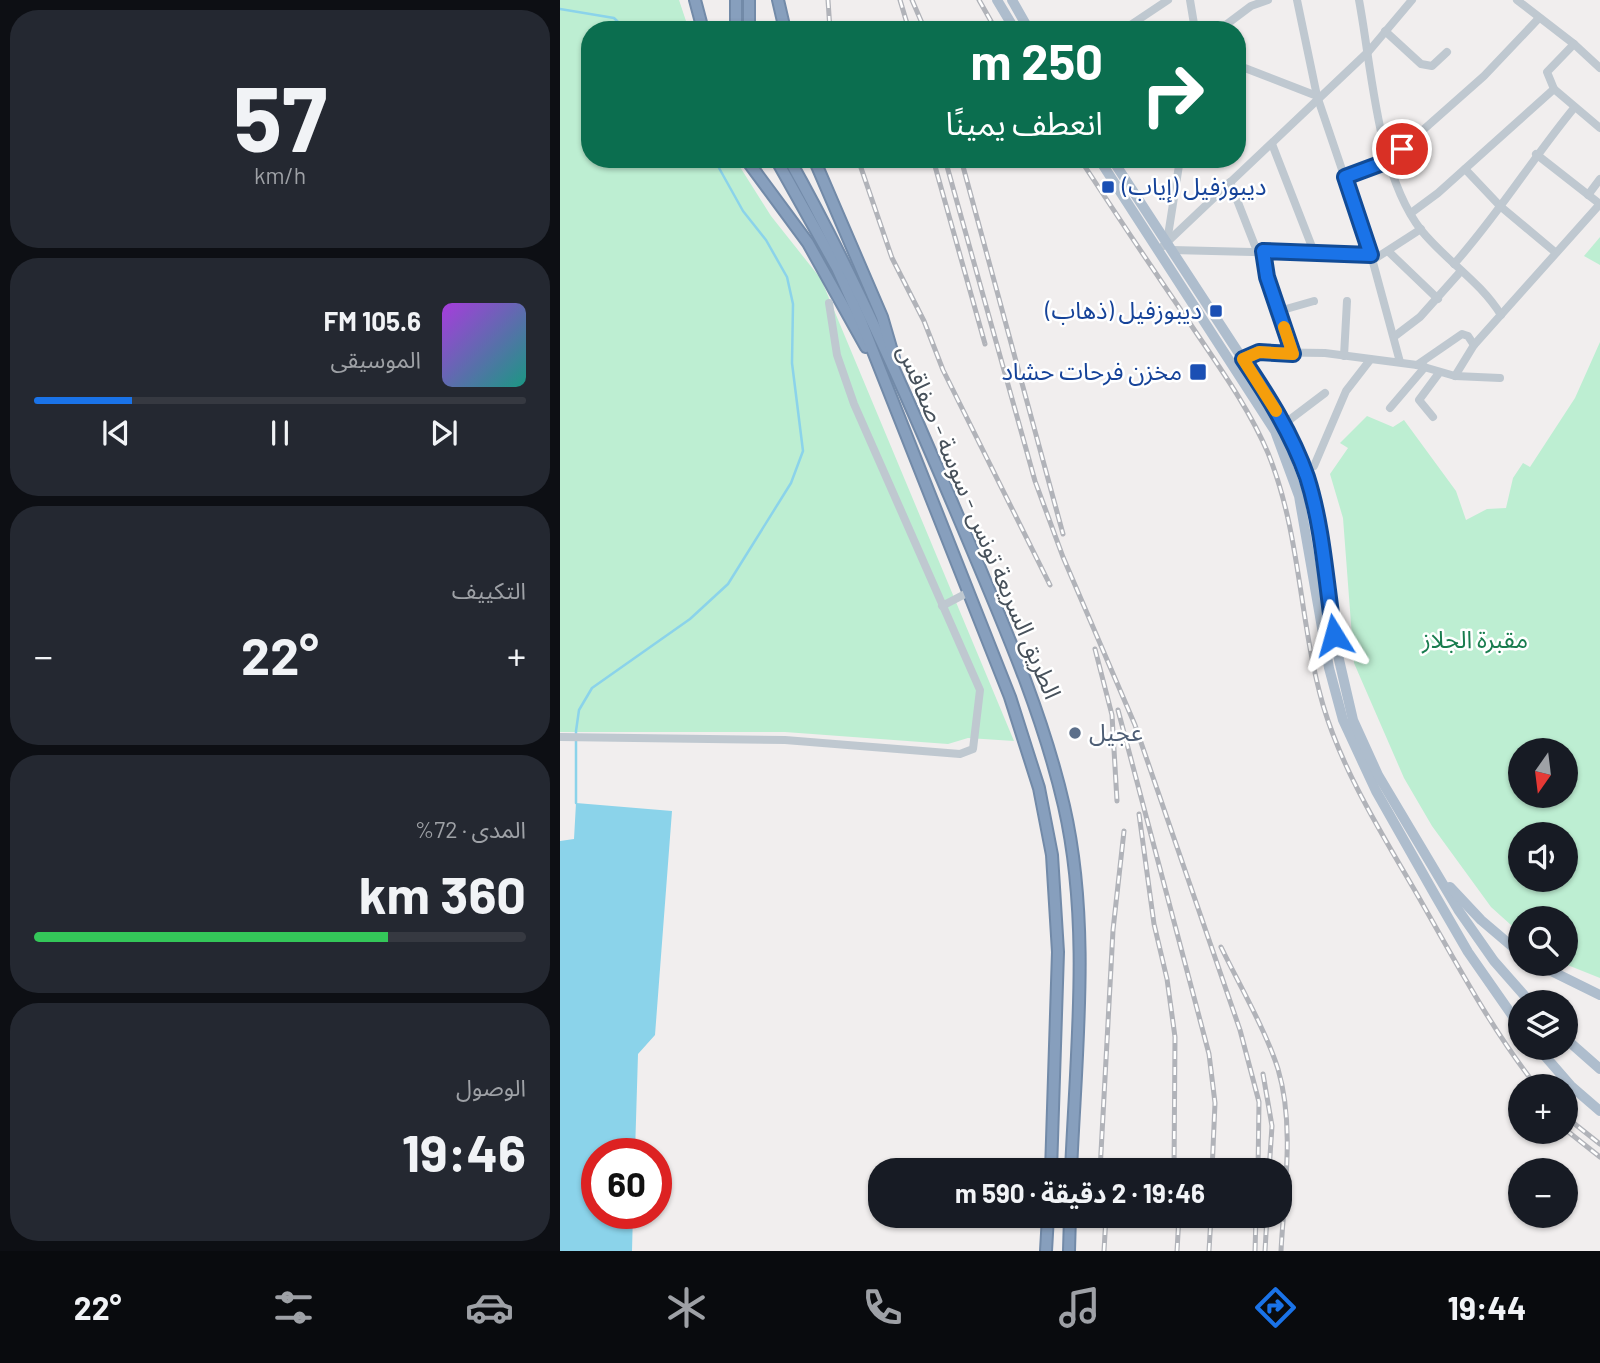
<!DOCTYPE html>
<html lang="ar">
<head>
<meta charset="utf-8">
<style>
  :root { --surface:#171b24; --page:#242831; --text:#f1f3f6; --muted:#9ea1a6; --line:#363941; --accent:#1a73e8 }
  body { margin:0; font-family:Barlow,"Noto Sans Arabic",sans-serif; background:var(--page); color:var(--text); direction:rtl; height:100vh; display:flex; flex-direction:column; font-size:26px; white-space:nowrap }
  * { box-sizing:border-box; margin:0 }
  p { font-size:23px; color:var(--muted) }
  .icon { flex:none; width:38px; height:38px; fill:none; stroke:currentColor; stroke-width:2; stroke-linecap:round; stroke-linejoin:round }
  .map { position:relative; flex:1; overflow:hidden; direction:ltr }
  .side { display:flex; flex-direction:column; gap:10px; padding:10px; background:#0d0f14; width:560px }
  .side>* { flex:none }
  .banner { position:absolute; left:21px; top:21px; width:665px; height:147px; border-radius:28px; box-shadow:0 2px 5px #0004; direction:rtl; background:#0b6e4f; color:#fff; overflow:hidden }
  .needle { width:46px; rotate:194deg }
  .tools { position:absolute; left:948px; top:738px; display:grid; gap:14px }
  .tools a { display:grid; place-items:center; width:70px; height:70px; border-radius:50%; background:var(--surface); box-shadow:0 2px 5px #0004; font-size:35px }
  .speed { position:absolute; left:21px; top:1138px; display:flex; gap:14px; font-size:35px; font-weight:700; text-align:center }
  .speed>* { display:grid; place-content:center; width:91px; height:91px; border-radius:50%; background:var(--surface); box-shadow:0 2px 5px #0004; line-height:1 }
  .speed .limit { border:10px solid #d22; background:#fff; color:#111 }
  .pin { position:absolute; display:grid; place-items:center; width:60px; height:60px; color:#fff; margin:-30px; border:4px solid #fff; border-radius:50%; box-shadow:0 2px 7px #0007 }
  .me { position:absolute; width:77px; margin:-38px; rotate:352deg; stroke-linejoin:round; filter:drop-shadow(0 0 5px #0008) }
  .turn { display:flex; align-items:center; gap:24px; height:147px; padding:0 28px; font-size:32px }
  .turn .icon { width:91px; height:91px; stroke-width:2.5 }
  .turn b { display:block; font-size:49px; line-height:60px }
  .big { font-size:52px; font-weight:700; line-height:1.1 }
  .side .widget { flex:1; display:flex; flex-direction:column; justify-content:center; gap:10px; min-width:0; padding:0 24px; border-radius:28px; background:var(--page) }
  .side .dial { align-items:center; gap:0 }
  .dial b { font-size:91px; line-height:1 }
  .song { display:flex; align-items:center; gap:21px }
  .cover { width:84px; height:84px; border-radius:10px; background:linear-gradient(135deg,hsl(280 70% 55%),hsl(170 70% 35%)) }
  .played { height:7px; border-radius:4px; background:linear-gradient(90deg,var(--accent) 20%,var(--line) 20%) }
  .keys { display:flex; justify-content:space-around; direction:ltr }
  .heat { display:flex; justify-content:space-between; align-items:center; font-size:38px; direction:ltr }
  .charge { height:10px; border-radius:5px; background:linear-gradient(90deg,#34c759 72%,var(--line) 0) }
  .trip { position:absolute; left:308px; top:1158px; width:424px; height:70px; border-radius:28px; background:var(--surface); box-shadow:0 2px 5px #0004; font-weight:700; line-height:70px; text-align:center; direction:rtl }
  .menu { display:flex; height:112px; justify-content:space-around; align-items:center; background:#090b0e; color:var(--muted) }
  .menu .icon { width:49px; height:49px }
  .menu .active { color:var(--accent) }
  .menu b { font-size:32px; color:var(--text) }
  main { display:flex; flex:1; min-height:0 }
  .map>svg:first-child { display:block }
  .green { fill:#bdeed2; fill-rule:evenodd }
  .water { fill:#8bd3ea }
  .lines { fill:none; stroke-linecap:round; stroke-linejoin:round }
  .stream { stroke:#8bd3ea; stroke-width:2.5 }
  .highway-casing { stroke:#728aa8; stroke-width:14 }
  .minor { stroke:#bfc8d0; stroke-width:8 }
  .major { stroke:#aebdcd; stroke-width:10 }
  .highway { stroke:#879fbd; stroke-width:10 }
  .rail-casing { stroke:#b1b3b9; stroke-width:5 }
  .rail { stroke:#fff; stroke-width:2.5; stroke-dasharray:8; stroke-linecap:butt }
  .route-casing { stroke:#114b97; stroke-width:18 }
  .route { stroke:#1a73e8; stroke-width:12 }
  .slow { stroke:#f59e0b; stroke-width:12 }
  .transit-dot { fill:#1a4fb4; stroke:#fff; stroke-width:2.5 }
  .service-dot { fill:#5c6f8a; stroke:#fff; stroke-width:2.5 }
  .labels { text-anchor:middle; stroke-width:5; stroke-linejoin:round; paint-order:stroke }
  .transit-label { font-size:24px; fill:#164399; stroke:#fff; text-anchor:end }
  .street-label { font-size:24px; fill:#47515b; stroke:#fff }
  .park-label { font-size:24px; fill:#187c4e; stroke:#fff }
  .service-label { font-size:24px; fill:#4e5e75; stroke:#fff; text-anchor:start }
</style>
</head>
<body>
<main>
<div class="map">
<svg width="1040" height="1251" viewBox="0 0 1040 1251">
  <rect width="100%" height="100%" fill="#f1eeee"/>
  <g class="green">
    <path d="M 0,0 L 119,0 L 129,30 L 30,30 L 30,159 L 175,159 L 211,216 L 261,279 L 454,741 L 408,738 L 388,744 L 225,732 L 0,732 Z"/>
    <path d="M 1040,237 L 1040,265 L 1024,256 Z"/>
    <path d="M 1040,342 L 1040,978 L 1005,964 L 1006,919 L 961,919 L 961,934 L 931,907 L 872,826 L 844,778 L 794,663 L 783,518 L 770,474 L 788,448 L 780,443 L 807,416 L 833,427 L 844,420 L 896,491 L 906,520 L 927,509 L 946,508 L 953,478 L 963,463 L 970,467 L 1015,398 ZM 961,751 L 1006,751 L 1006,796 L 961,796 ZM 961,835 L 1006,835 L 1006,880 L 961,880 Z"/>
  </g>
  <path class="water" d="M 16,803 L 112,811 L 95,1035 L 78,1054 L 75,1153 L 37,1153 L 37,1213 L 73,1213 L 72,1251 L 0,1251 L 0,841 L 14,839 Z"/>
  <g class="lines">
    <g class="stream">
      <path d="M 0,9 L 54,18 L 66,30"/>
      <path d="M 16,803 L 16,731 L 19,710 L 32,688 L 130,619 L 168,584 L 231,483 L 243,451 L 232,363 L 233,304 L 227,277 L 206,240 L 183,211 L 154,159"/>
    </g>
    <defs>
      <g id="highway">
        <path d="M 135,0 L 143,30"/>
        <path d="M 176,0 L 176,30"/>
        <path d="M 189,0 L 189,30"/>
        <path d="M 218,0 L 225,30"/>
        <path d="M 186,159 L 248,243 L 306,347"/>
        <path d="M 216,159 L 277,268 L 301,321 L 450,697 L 479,788 L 492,855 L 498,952 L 491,1171"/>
        <path d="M 229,159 C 296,278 350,403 403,528 C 441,619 482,710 504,806 C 531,924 516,1051 511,1171"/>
        <path d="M 254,159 L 322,317 L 334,358"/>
        <path d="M 486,1251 L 488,1216"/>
        <path d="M 509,1251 L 510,1216"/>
      </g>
    </defs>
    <use href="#highway" class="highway-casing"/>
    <g class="minor">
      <path d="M 630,0 L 635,30"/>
      <path d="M 737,0 L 757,96 L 811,255 L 840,362"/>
      <path d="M 799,0 C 812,69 817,173 861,230 C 886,261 920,281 941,315"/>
      <path d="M 957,0 L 1014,44"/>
      <path d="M 563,30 L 608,0"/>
      <path d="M 659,30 L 691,6 L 708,0"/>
      <path d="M 825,31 L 861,64 L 872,66 L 887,52"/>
      <path d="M 677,65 L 757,96"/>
      <path d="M 1040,68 L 1014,44 L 987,72 L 994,89 L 1040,128"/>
      <path d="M 712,144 L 754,252"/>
      <path d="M 976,154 L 1040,204"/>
      <path d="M 905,169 L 940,206 L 995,252"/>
      <path d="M 785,177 L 828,161 L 924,76 L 979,18"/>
      <path d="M 670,182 L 697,251"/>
      <path d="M 1028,195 L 1040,179"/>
      <path d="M 851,213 L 878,193 L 994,89"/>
      <path d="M 607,242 L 620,159"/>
      <path d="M 603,246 L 809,51 L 852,0"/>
      <path d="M 612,250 L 811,255"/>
      <path d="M 703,251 L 707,277 L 733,354"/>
      <path d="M 829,252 L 878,299"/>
      <path d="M 813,260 L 861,229"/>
      <path d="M 894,264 C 938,215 972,159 1014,108"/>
      <path d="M 719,311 L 754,301"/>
      <path d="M 835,336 L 860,317 L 901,271"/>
      <path d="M 784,356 L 787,301"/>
      <path d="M 683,359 L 699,352 L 765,353 L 857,365 L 895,376 L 940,378"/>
      <path d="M 857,365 L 902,334 L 908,336 L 914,345"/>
      <path d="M 895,376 L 914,345 L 1040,204"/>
      <path d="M 830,408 L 865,367"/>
      <path d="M 873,417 L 859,400 L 879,373"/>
      <path d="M 724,424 L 765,393"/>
      <path d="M 754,466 L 786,391 L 810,360"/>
      <path d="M 382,606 L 407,593"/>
      <path d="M 0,737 L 225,740 L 400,754 L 413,749 L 420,690 L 294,404 L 277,355 L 269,303"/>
    </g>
    <g class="major">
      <path d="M 437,0 L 455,30"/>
      <path d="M 452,0 L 469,30"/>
      <path d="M 539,159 L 715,431 L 739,496 L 769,668 L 783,720 L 816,791 L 875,895 L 908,952 L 961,1028"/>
      <path d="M 552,159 L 712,404 L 734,446 L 752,499 L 777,651 L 793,720 L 818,775 L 899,911 L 934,961 L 971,1003"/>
      <path d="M 890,887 L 921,920 L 961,954"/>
      <path d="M 977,964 L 1040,995"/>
      <path d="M 1006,1039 L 1040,1069"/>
      <path d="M 978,1048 L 1011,1086 L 1040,1111"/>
    </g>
    <use href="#highway" class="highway"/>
    <defs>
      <g id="rail">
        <path d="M 268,0 L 270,30"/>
        <path d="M 340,0 L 349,30"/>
        <path d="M 352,0 L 365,30"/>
        <path d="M 419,0 L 436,30"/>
        <path d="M 298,159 L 332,258 L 364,321 L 383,370 L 490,585"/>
        <path d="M 373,159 L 425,344"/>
        <path d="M 385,159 L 475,481 L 503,557 L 575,725 L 680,1030 L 699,1102 L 698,1171"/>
        <path d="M 401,159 L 503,534"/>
        <path d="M 520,159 C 556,214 592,268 629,322 C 657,364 688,406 708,453 C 741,534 739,622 763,705 C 784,776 826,840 862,903 C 898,966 932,1030 977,1087"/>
        <path d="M 535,649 L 552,715 L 557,801"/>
        <path d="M 558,710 L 649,1054 L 655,1103 L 652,1171"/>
        <path d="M 579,814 L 594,924 L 607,979 L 615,1037 L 614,1171"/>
        <path d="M 661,947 C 679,984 706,1031 718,1069 C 735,1126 724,1193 721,1251"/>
        <path d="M 703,1074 L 712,1126 L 709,1171"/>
        <path d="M 1006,1117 L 1040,1144"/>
        <path d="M 1006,1130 L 1040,1157"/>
        <path d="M 540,1171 L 553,930 L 564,831"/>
        <path d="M 544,1251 L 546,1216"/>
        <path d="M 617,1251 L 619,1216"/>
        <path d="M 649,1251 L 651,1216"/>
        <path d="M 695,1251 L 696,1216"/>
        <path d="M 705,1251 L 707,1216"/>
      </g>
    </defs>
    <use href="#rail" class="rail-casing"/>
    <use href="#rail" class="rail"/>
  </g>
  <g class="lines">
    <defs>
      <path id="route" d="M 774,635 C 766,583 763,527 747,477 C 732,434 708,396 683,359 L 699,352 L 733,354 L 707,277 L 703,251 L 811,255 L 785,177 L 828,161 L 842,149"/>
    </defs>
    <use href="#route" class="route-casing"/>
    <use href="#route" class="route"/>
    <path class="slow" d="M 716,411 L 683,359 L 699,352 L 733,354 L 724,327"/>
  </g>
  <g class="transit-dot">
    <rect x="541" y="180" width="14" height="14" rx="3.5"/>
    <rect x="649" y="304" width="14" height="14" rx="3.5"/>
    <rect x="629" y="363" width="18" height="18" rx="3.5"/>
  </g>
  <circle class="service-dot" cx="515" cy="733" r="7"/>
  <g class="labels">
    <g class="transit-label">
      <text x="562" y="195" text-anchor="start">ديبوزفيل (إياب)</text>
      <text x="642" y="319">ديبوزفيل (ذهاب)</text>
      <text x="622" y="380">مخزن فرحات حشاد</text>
    </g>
    <g class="street-label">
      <text transform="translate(419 522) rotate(67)" y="8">الطريق السريعة تونس - سوسة - صفاقس</text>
    </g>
    <g class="park-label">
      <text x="915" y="648">مقبرة الجلاز</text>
    </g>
    <g class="service-label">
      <text x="529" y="741">عجيل</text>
    </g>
  </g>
</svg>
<div class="tools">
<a><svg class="needle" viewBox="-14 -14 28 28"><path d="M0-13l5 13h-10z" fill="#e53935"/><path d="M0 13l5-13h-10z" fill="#9ea1a6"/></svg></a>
<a><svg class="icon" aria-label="sound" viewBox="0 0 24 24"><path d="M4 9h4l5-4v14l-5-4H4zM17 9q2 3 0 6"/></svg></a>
<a><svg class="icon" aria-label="search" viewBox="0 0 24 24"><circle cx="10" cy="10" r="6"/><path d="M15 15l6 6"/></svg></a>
<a><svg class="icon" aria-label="layers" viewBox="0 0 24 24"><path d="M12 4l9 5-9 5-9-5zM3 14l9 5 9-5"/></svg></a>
<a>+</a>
<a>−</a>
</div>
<div class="speed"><div class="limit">60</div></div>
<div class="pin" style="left:842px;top:149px;background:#d93025"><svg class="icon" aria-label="arrive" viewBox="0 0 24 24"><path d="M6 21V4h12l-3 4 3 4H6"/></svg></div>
<svg class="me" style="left:774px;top:635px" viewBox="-20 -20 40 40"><path d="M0-17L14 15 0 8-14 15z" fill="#1a73e8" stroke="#fff" stroke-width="4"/></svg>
<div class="trip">19:46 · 2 دقيقة · 590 m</div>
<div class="banner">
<div class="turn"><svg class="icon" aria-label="right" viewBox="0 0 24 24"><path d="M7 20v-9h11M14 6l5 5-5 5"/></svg><div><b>250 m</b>انعطف يمينًا</div></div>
</div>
</div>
<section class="side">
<div class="widget dial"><b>57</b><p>km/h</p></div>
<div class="widget">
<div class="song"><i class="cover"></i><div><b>105.6 FM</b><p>الموسيقى</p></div></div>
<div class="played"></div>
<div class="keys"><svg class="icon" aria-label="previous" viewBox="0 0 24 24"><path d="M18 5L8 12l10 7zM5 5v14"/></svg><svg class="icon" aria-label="pause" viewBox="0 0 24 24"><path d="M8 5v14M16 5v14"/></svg><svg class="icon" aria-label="next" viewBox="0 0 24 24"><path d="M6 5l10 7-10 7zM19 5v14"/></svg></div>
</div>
<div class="widget"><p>التكييف</p>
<div class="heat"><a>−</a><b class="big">22°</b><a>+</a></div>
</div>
<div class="widget"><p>المدى · 72%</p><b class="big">360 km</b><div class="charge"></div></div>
<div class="widget"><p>الوصول</p><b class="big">19:46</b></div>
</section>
</main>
<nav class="menu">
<b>19:44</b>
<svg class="icon active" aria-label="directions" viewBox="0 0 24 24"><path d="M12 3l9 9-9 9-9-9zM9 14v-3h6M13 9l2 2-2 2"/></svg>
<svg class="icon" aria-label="music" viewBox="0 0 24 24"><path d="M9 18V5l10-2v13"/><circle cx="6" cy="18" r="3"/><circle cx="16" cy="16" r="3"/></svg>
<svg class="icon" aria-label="phone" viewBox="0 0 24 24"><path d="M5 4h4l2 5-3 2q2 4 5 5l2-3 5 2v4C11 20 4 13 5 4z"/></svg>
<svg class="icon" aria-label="climate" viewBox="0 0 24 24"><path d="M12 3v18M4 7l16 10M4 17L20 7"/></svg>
<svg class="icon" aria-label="car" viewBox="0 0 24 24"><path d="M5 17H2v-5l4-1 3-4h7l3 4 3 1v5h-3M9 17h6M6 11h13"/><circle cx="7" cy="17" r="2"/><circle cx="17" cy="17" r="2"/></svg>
<svg class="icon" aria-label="filters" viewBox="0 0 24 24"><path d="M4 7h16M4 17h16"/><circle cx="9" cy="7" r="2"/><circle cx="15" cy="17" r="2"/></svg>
<b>22°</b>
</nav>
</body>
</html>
